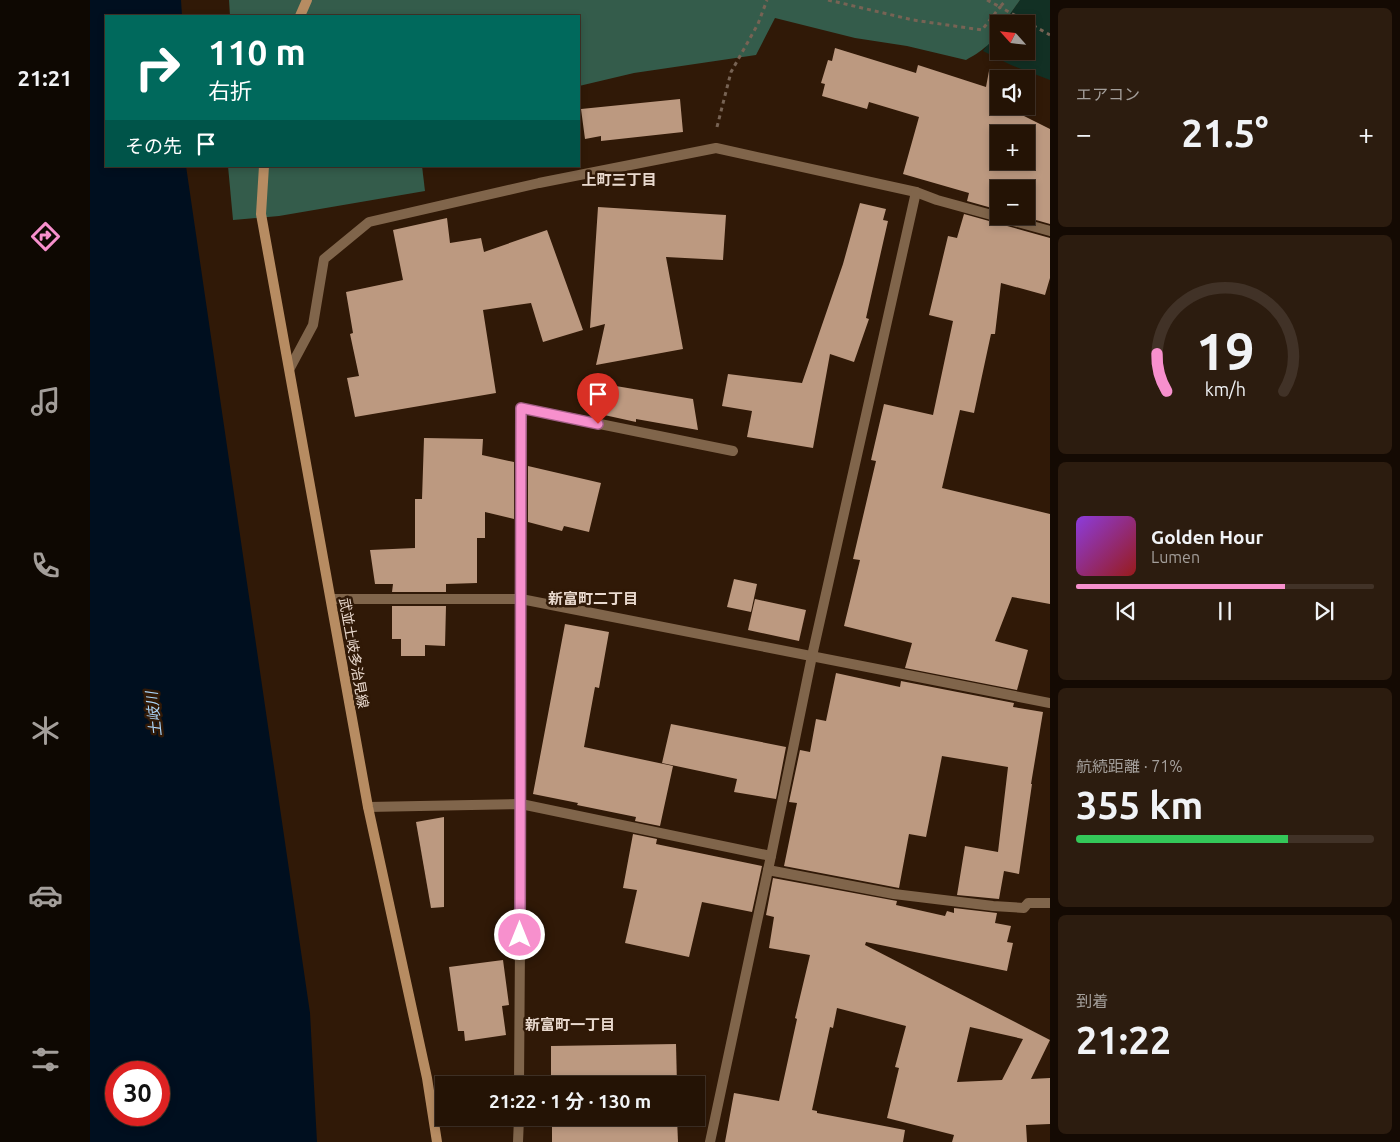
<!DOCTYPE html>
<html lang="ja">
<head>
<meta charset="utf-8">
<style>
  :root { --surface:#241305; --page:#2c1c0f; --text:#f1f3f6; --muted:#a39e9a; --line:#413227; --accent:#f790cd }
  body { margin:0; font-family:Ubuntu,"Noto Sans JP",sans-serif; background:var(--page); color:var(--text); height:100vh; display:flex; flex-direction:column; font-size:19px; white-space:nowrap }
  * { box-sizing:border-box; margin:0 }
  p { font-size:16px; color:var(--muted) }
  .icon { flex:none; width:28px; height:28px; fill:none; stroke:currentColor; stroke-width:2; stroke-linecap:round; stroke-linejoin:round }
  .map { position:relative; flex:1; overflow:hidden }
  .panel { display:flex; flex-direction:column; gap:8px; padding:8px; background:#140a03; width:350px }
  .panel>* { flex:none }
  .top-card { position:absolute; left:15px; top:15px; width:475px; height:152px; border-radius:0px; box-shadow:0 2px 8px #0003,0 0 0 1px var(--line); background:#00695c; color:#fff; overflow:hidden }
  .needle { width:32px; rotate:297deg }
  .controls { position:absolute; left:900px; top:15px; display:grid; gap:10px }
  .controls a { display:grid; place-items:center; width:45px; height:45px; border-radius:0px; background:var(--surface); box-shadow:0 2px 8px #0003,0 0 0 1px var(--line); font-size:25px }
  .speed { position:absolute; left:15px; top:1061px; display:flex; gap:10px; font-size:25px; font-weight:700; text-align:center }
  .speed>* { display:grid; place-content:center; width:65px; height:65px; border-radius:50%; background:var(--surface); box-shadow:0 2px 8px #0003,0 0 0 1px var(--line); line-height:1 }
  .speed .limit { border:8px solid #d22; background:#fff; color:#111 }
  .pin { position:absolute; display:grid; place-items:center; width:42px; height:42px; color:#fff; margin:-51px -21px; border-radius:50% 50% 50% 0; rotate:-45deg; box-shadow:0 0 5px #0007 }
  .pin .icon { rotate:45deg }
  .me { position:absolute; width:55px; margin:-28px; rotate:0deg; stroke-linejoin:round; filter:drop-shadow(0 0 4px #0008) }
  .turn { display:flex; align-items:center; gap:18px; height:105px; padding:0 20px; font-size:22px }
  .turn .icon { width:65px; height:65px; stroke-width:2.5 }
  .turn b { display:block; font-size:35px; line-height:42px }
  .then { display:flex; align-items:center; height:48px; padding:0 20px; background:#0003; gap:10px; font-size:19px }
  .big { font-size:38px; font-weight:700; line-height:1.1 }
  .panel .tile { flex:1; display:flex; flex-direction:column; justify-content:center; gap:8px; min-width:0; padding:0 18px; border-radius:8px; background:var(--page) }
  .panel .dial { align-items:center; gap:0 }
  .dial svg { height:130px; overflow:visible; fill:none; stroke:var(--line); stroke-width:7; stroke-linecap:round; text-anchor:middle }
  .dial text { fill:var(--text); stroke:none }
  .song { display:flex; align-items:center; gap:15px }
  .cover { width:60px; height:60px; border-radius:8px; background:linear-gradient(135deg,hsl(270 70% 55%),hsl(0 70% 35%)) }
  .played { height:5px; border-radius:2px; background:linear-gradient(90deg,var(--accent) 70%,var(--line) 70%) }
  .keys { display:flex; justify-content:space-around; direction:ltr }
  .heat { display:flex; justify-content:space-between; align-items:center; font-size:28px; direction:ltr }
  .charge { height:8px; border-radius:4px; background:linear-gradient(90deg,#34c759 71%,var(--line) 0) }
  .trip { position:absolute; left:345px; top:1076px; width:270px; height:50px; border-radius:0px; background:var(--surface); box-shadow:0 2px 8px #0003,0 0 0 1px var(--line); font-weight:700; line-height:50px; text-align:center }
  main { display:flex; flex:1; min-height:0 }
  .dock { display:flex; flex-direction:column; width:90px; justify-content:space-around; align-items:center; background:#0e0802; color:var(--muted) }
  .dock .icon { width:35px; height:35px }
  .dock .current { color:var(--accent) }
  .dock b { font-size:22px; color:var(--text) }
  .map>svg:first-child { display:block }
  .green { fill:#123024 }
  .forest { fill:#345c4b }
  .water { fill:#000f1f; fill-rule:evenodd }
  .building { fill:#bc9980; fill-rule:evenodd }
  .lines { fill:none; stroke-linecap:round; stroke-linejoin:round }
  .path { stroke:#776354; stroke-width:3; stroke-dasharray:4 4; stroke-linecap:butt }
  .minor { stroke:#80654b; stroke-width:10 }
  .secondary { stroke:#b78c62; stroke-width:10 }
  .route-casing { stroke:#a15e85; stroke-width:12 }
  .route { stroke:#f790cd; stroke-width:9 }
  .labels { text-anchor:middle; stroke-width:5; stroke-linejoin:round; paint-order:stroke }
  .street-label { font-size:14px; fill:#e9d9ce; stroke:#301907 }
  .neighbourhood-label { font-size:15px; font-weight:bold; fill:#e9d9ce; stroke:#301907 }
  .water-label { font-size:15px; font-style:italic; fill:#add7fb; stroke:#301907 }
</style>
</head>
<body>
<main>
<nav class="dock">
<b>21:21</b>
<svg class="icon current" aria-label="directions" viewBox="0 0 24 24"><path d="M12 3l9 9-9 9-9-9zM9 14v-3h6M13 9l2 2-2 2"/></svg>
<svg class="icon" aria-label="music" viewBox="0 0 24 24"><path d="M9 18V5l10-2v13"/><circle cx="6" cy="18" r="3"/><circle cx="16" cy="16" r="3"/></svg>
<svg class="icon" aria-label="phone" viewBox="0 0 24 24"><path d="M5 4h4l2 5-3 2q2 4 5 5l2-3 5 2v4C11 20 4 13 5 4z"/></svg>
<svg class="icon" aria-label="climate" viewBox="0 0 24 24"><path d="M12 3v18M4 7l16 10M4 17L20 7"/></svg>
<svg class="icon" aria-label="car" viewBox="0 0 24 24"><path d="M5 17H2v-5l4-1 3-4h7l3 4 3 1v5h-3M9 17h6M6 11h13"/><circle cx="7" cy="17" r="2"/><circle cx="17" cy="17" r="2"/></svg>
<svg class="icon" aria-label="filters" viewBox="0 0 24 24"><path d="M4 7h16M4 17h16"/><circle cx="9" cy="7" r="2"/><circle cx="15" cy="17" r="2"/></svg>
</nav>
<div class="map">
<svg width="960" height="1142" viewBox="0 0 960 1142">
  <rect width="100%" height="100%" fill="#301907"/>
  <path class="green" d="M 930,0 L 960,0 L 960,80 L 921,65 L 893,51 L 909,29 L 909,51 L 936,51 L 936,24 L 913,24 Z"/>
  <g class="forest">
    <path d="M 139,0 L 930,0 L 913,24 L 909,24 C 909,40 889,53 876,60 L 817,46 L 765,38 L 685,18 L 666,55 L 544,73 L 489,86 L 489,16 L 140,16 Z"/>
    <path d="M 138,166 L 332,166 L 335,191 L 189,216 L 143,220 Z"/>
  </g>
  <path class="water" d="M 0,0 L 91,0 L 92,16 L 16,16 L 16,166 L 96,166 L 220,1013 L 227,1142 L 0,1142 ZM 26,1072 L 69,1072 L 69,1115 L 26,1115 Z"/>
  <g class="building">
    <path d="M 745,48 L 826,73 L 828,65 L 896,87 L 899,71 L 942,80 L 936,106 L 936,79 L 909,79 L 909,106 L 936,106 L 934,116 L 960,129 L 960,224 L 932,216 L 936,216 L 936,189 L 909,189 L 909,210 L 877,201 L 879,193 L 813,174 L 829,117 L 779,102 L 777,109 L 732,96 L 735,84 L 731,83 L 738,60 L 742,61 ZM 909,134 L 936,134 L 936,161 L 909,161 Z"/>
    <path d="M 590,99 L 593,132 L 511,141 L 511,136 L 495,139 L 491,109 Z"/>
    <path d="M 770,203 L 796,209 L 793,220 L 798,221 L 776,318 L 779,319 L 764,362 L 740,354 L 723,448 L 657,437 L 662,411 L 632,406 L 638,374 L 712,383 L 753,264 Z"/>
    <path d="M 508,207 L 636,215 L 633,260 L 576,257 L 593,349 L 506,365 L 515,324 L 500,328 Z"/>
    <path d="M 874,214 L 960,238 L 960,278 L 955,295 L 911,283 L 905,334 L 901,334 L 884,413 L 870,410 L 852,488 L 960,514 L 960,604 L 922,597 L 905,641 L 938,650 L 927,690 L 815,668 L 822,643 L 754,626 L 770,560 L 763,559 L 786,461 L 781,460 L 794,404 L 843,415 L 863,321 L 839,315 L 858,236 L 867,238 Z"/>
    <path d="M 357,218 L 360,243 L 391,238 L 394,252 L 457,230 L 493,330 L 453,342 L 441,303 L 393,310 L 406,393 L 265,417 L 257,378 L 269,376 L 260,334 L 263,333 L 256,292 L 313,280 L 303,230 Z"/>
    <path d="M 502,382 L 603,399 L 608,430 L 546,419 L 546,422 L 496,411 Z"/>
    <path d="M 334,438 L 393,439 L 392,455 L 424,462 L 424,519 L 395,512 L 395,538 L 387,538 L 387,583 L 356,584 L 356,592 L 302,592 L 303,584 L 285,584 L 280,550 L 325,548 L 325,499 L 332,499 Z"/>
    <path d="M 438,466 L 511,483 L 499,532 L 474,526 L 472,531 L 438,522 Z"/>
    <path d="M 644,579 L 667,584 L 661,612 L 637,607 Z"/>
    <path d="M 665,599 L 716,610 L 709,641 L 658,630 Z"/>
    <path d="M 302,606 L 356,606 L 355,646 L 335,645 L 335,656 L 311,656 L 311,639 L 302,639 Z"/>
    <path d="M 475,624 L 519,632 L 509,688 L 505,687 L 494,747 L 583,766 L 570,826 L 545,821 L 546,817 L 487,805 L 488,803 L 443,794 Z"/>
    <path d="M 746,673 L 810,687 L 811,681 L 924,703 L 923,707 L 953,712 L 941,784 L 942,784 L 929,874 L 914,871 L 909,899 L 867,895 L 875,846 L 908,852 L 918,767 L 852,756 L 836,837 L 819,834 L 809,888 L 694,866 L 707,803 L 699,802 L 710,750 L 720,752 L 726,719 L 736,721 Z"/>
    <path d="M 581,724 L 696,747 L 686,799 L 644,792 L 647,779 L 572,763 Z"/>
    <path d="M 354,817 L 354,907 L 341,908 L 326,822 Z"/>
    <path d="M 543,834 L 567,839 L 566,844 L 672,866 L 662,912 L 612,902 L 599,957 L 535,943 L 547,890 L 533,888 Z"/>
    <path d="M 683,878 L 807,901 L 806,905 L 855,916 L 857,911 L 864,913 L 864,908 L 907,913 L 905,923 L 921,926 L 917,942 L 923,943 L 917,971 L 776,942 L 775,945 L 960,1040 L 941,1079 L 960,1078 L 960,1124 L 936,1125 L 937,1142 L 862,1142 L 864,1135 L 797,1118 L 809,1068 L 805,1067 L 816,1026 L 747,1008 L 743,1028 L 740,1027 L 722,1110 L 727,1111 L 727,1113 L 815,1130 L 813,1142 L 635,1142 L 644,1093 L 689,1101 L 707,1019 L 705,1018 L 720,955 L 679,948 L 684,917 L 676,915 ZM 880,1027 L 933,1039 L 912,1080 L 867,1082 Z"/>
    <path d="M 413,960 L 419,1005 L 412,1006 L 416,1035 L 375,1041 L 374,1031 L 368,1031 L 359,967 Z"/>
    <path d="M 586,1044 L 587,1085 L 461,1085 L 461,1046 Z"/>
    <path d="M 462,1118 L 587,1118 L 588,1142 L 462,1142 Z"/>
  </g>
  <g class="lines">
    <g class="path">
      <path d="M 738,0 L 823,20 L 892,30 L 910,7 L 960,35"/>
      <path d="M 897,0 L 910,7 L 916,0"/>
      <path d="M 627,127 L 641,72 L 668,24 L 677,0"/>
    </g>
    <g class="minor">
      <path d="M 200,368 L 223,325 L 234,259 L 279,222 L 449,183 L 626,148 L 826,192 L 847,200 L 960,231"/>
      <path d="M 241,599 L 431,599 L 960,703"/>
      <path d="M 278,807 L 431,804 L 681,856"/>
      <path d="M 678,870 L 804,894 L 903,906 L 934,908 L 938,903 L 960,903"/>
      <path d="M 429,1085 L 431,804 L 431,408 L 643,451"/>
      <path d="M 428,1142 L 429,1118"/>
      <path d="M 620,1142 L 681,856 L 722,656 L 826,192"/>
    </g>
    <g class="secondary">
      <path d="M 210,16 L 217,0"/>
      <path d="M 174,166 L 171,214 L 278,807 L 337,1078 L 347,1142"/>
    </g>
  </g>
  <g class="lines">
    <defs>
      <path id="route" d="M 430,935 L 431,408 L 508,424"/>
    </defs>
    <use href="#route" class="route-casing"/>
    <use href="#route" class="route"/>
  </g>
  <g class="labels">
    <g class="street-label">
      <text transform="translate(264 653) rotate(80)" y="5">武並土岐多治見線</text>
    </g>
    <g class="neighbourhood-label">
      <text x="529" y="185">上町三丁目</text>
      <text x="503" y="604">新富町二丁目</text>
      <text x="480" y="1030">新富町一丁目</text>
    </g>
    <g class="water-label">
      <text transform="translate(64 714) rotate(-96)" y="5">土岐川</text>
    </g>
  </g>
</svg>
<div class="controls">
<a><svg class="needle" viewBox="-14 -14 28 28"><path d="M0-13l5 13h-10z" fill="#e53935"/><path d="M0 13l5-13h-10z" fill="#a39e9a"/></svg></a>
<a><svg class="icon" aria-label="sound" viewBox="0 0 24 24"><path d="M4 9h4l5-4v14l-5-4H4zM17 9q2 3 0 6"/></svg></a>
<a>+</a>
<a>−</a>
</div>
<div class="speed"><div class="limit">30</div></div>
<div class="pin" style="left:508px;top:424px;background:#d93025"><svg class="icon" aria-label="arrive" viewBox="0 0 24 24"><path d="M6 21V4h12l-3 4 3 4H6"/></svg></div>
<svg class="me" style="left:430px;top:935px" viewBox="-20 -20 40 40"><circle r="17" fill="#f790cd" stroke="#fff" stroke-width="3"/><path d="M0-11L8 9 0 5-8 9z" fill="#fff"/></svg>
<div class="trip">21:22 · 1 分 · 130 m</div>
<div class="top-card">
<div class="turn"><svg class="icon" aria-label="right" viewBox="0 0 24 24"><path d="M7 20v-9h11M14 6l5 5-5 5"/></svg><div><b>110 m</b>右折</div></div>
<div class="then">その先<svg class="icon" aria-label="arrive" viewBox="0 0 24 24"><path d="M6 21V4h12l-3 4 3 4H6"/></svg></div>
</div>
</div>
<section class="panel">
<div class="tile"><p>エアコン</p>
<div class="heat"><a>−</a><b class="big">21.5°</b><a>+</a></div>
</div>
<div class="tile dial"><svg viewBox="0 0 100 80">
<path d="M14 69A42 42 0 1 1 86 69"/>
<path d="M14 69A42 42 0 0 1 8 46" stroke="#f790cd"/>
<text x="50" y="56" font-size="32" font-weight="700">19</text>
<text x="50" y="72" font-size="11">km/h</text>
</svg></div>
<div class="tile">
<div class="song"><i class="cover"></i><div><b>Golden Hour</b><p>Lumen</p></div></div>
<div class="played"></div>
<div class="keys"><svg class="icon" aria-label="previous" viewBox="0 0 24 24"><path d="M18 5L8 12l10 7zM5 5v14"/></svg><svg class="icon" aria-label="pause" viewBox="0 0 24 24"><path d="M8 5v14M16 5v14"/></svg><svg class="icon" aria-label="next" viewBox="0 0 24 24"><path d="M6 5l10 7-10 7zM19 5v14"/></svg></div>
</div>
<div class="tile"><p>航続距離 · 71%</p><b class="big">355 km</b><div class="charge"></div></div>
<div class="tile"><p>到着</p><b class="big">21:22</b></div>
</section>
</main>
</body>
</html>
